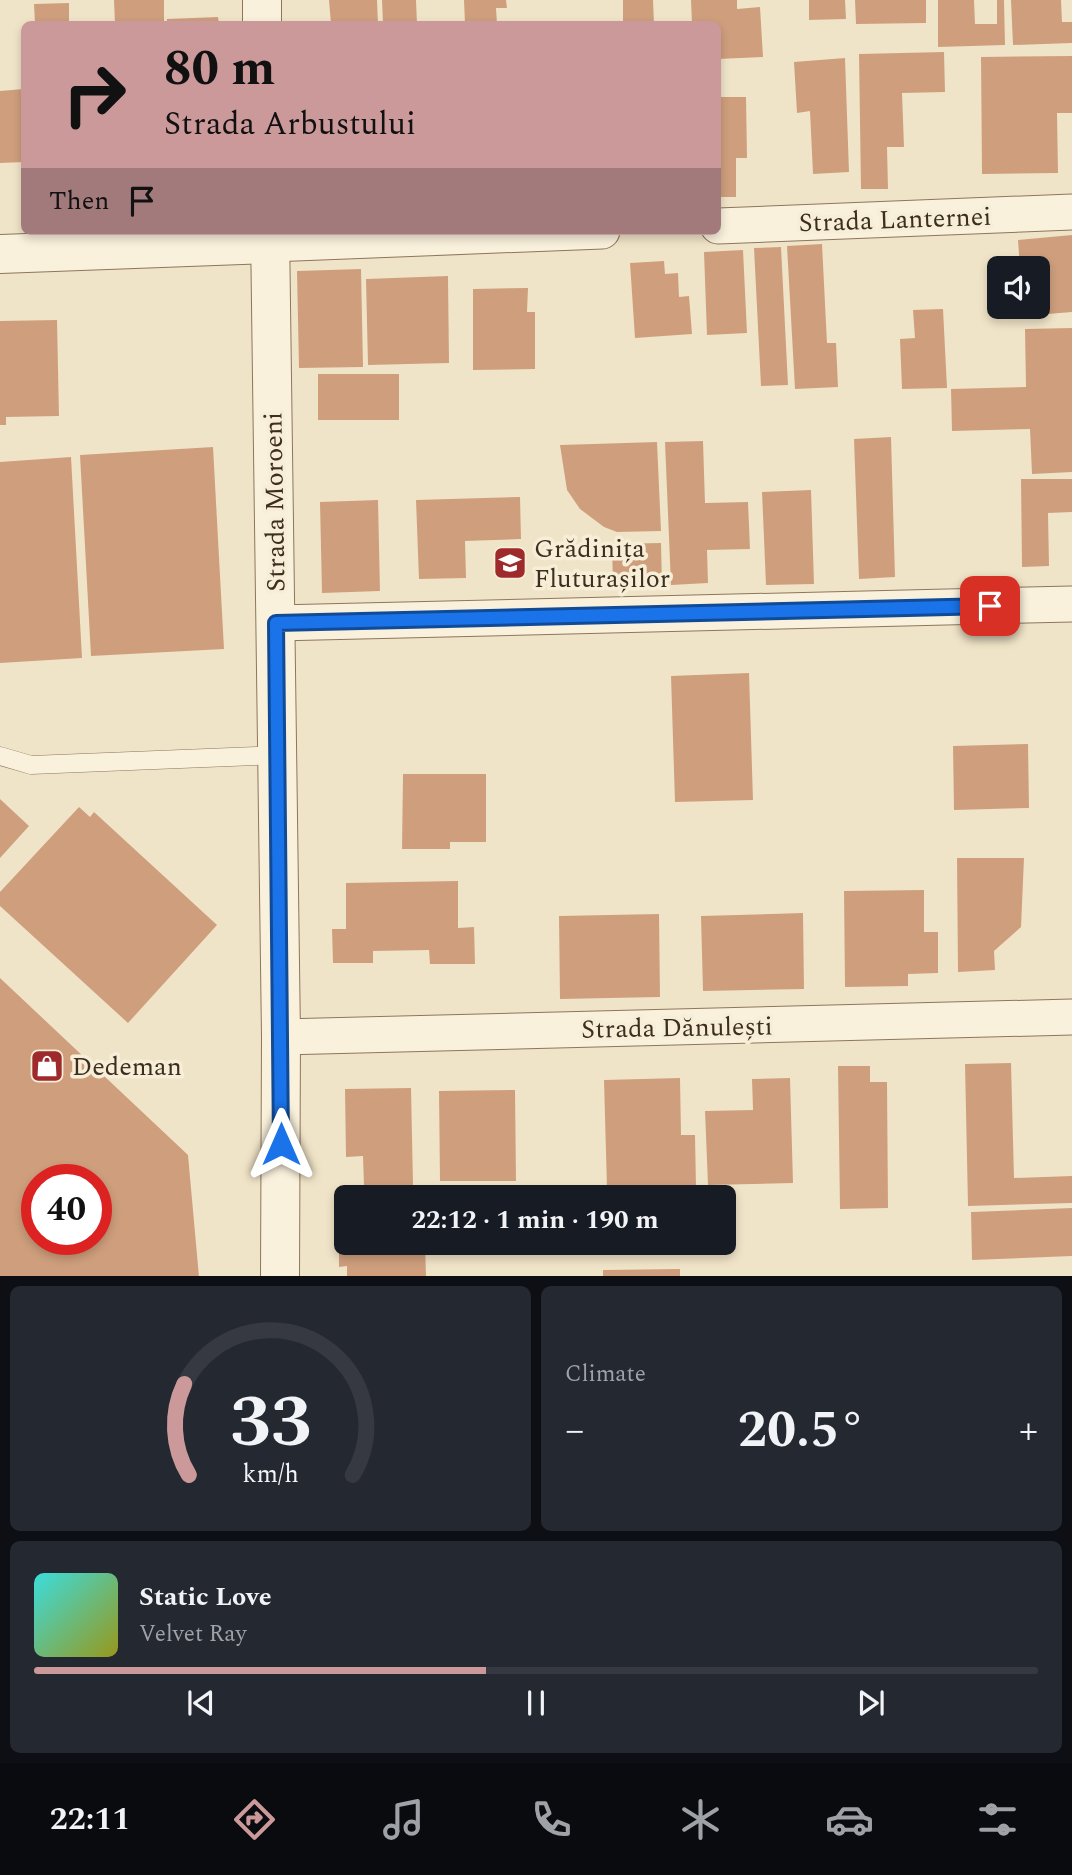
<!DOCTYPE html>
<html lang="en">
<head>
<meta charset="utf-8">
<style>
  :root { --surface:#171b24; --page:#242831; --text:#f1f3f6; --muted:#9ea1a6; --line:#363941; --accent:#cc999b }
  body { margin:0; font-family:Spectral,serif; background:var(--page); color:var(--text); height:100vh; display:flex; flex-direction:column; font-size:26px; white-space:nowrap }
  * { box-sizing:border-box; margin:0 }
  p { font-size:23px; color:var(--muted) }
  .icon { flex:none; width:38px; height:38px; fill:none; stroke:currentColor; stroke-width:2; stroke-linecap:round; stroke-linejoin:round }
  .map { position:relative; height:1276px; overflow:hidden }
  .side { display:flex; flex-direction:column; gap:10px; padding:10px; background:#0d0f14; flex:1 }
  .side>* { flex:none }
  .top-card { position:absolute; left:21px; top:21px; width:700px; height:214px; border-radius:10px; box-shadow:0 4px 10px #0003; background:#cc999b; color:#111; overflow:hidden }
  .fabs { position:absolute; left:987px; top:256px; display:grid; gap:14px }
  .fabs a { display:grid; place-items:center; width:63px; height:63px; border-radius:10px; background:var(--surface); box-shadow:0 4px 10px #0003; font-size:35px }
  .speed { position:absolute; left:21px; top:1164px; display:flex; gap:14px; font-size:35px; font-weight:700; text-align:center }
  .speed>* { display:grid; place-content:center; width:91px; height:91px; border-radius:50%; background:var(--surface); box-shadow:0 4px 10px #0003; line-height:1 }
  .speed .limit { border:10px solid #d22; background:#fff; color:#111 }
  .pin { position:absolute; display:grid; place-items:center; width:60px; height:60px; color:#fff; margin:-30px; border-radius:14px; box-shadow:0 4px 10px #0006 }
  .me { position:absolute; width:77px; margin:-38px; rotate:0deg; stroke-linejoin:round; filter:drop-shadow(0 0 5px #0008) }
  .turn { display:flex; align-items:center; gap:24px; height:147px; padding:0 28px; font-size:32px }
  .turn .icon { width:91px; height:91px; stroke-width:2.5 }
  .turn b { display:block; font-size:49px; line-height:60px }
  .then { display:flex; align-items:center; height:66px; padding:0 28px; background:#0003; gap:14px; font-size:26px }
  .big { font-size:52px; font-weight:700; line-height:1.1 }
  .side .tile { flex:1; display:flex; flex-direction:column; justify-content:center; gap:10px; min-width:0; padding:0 24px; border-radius:10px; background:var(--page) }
  .side .dial { align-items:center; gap:0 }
  .dial svg { height:182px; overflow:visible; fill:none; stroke:var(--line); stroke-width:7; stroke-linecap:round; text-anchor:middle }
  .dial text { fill:var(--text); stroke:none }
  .song { display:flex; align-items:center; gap:21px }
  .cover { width:84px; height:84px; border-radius:10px; background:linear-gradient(135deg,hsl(180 70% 55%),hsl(60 70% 35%)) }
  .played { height:7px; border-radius:4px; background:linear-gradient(90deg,var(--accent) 45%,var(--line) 45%) }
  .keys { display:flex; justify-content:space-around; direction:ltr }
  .heat { display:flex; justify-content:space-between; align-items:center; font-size:38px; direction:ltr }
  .side .tiles { flex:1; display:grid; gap:10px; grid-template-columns:1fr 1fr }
  .tile:last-child { grid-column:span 2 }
  .trip { position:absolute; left:334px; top:1185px; width:402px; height:70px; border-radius:10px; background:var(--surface); box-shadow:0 4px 10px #0003; font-weight:700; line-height:70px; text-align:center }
  .dock { display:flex; height:112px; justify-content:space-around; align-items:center; background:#090b0e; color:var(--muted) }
  .dock .icon { width:49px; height:49px }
  .dock .selected { color:var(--accent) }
  .dock b { font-size:32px; color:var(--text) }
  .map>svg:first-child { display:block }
  .building { fill:#cf9f7d; fill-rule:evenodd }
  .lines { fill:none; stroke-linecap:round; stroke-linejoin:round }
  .service-casing { stroke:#8d765c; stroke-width:19 }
  .minor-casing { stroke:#8d765c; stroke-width:37 }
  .tertiary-casing { stroke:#8d765c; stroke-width:40 }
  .service { stroke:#faf1dc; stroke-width:18 }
  .minor { stroke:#faf1dc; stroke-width:35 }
  .tertiary { stroke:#faf1dc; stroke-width:38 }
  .route-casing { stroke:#114b97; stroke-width:18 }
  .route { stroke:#1a73e8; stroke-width:12 }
  .labels { text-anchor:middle; stroke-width:7; stroke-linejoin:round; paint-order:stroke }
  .street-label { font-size:26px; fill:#3d2e20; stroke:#f7eed8 }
  .poi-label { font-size:26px; fill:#3d2e20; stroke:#f7eed8; text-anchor:start }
</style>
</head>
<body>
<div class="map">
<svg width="1072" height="1277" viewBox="0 0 1072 1277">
  <rect width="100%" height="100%" fill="#f0e4c8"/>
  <g class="building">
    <path d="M 114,0 L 164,0 L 164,24 L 115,24 Z"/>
    <path d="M 329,0 L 377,0 L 378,24 L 331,24 Z"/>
    <path d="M 382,0 L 416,0 L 417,24 L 383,24 Z"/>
    <path d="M 464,0 L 506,0 L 507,8 L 496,8 L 497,24 L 465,24 Z"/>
    <path d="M 623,0 L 653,0 L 654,24 L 623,24 Z"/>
    <path d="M 691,0 L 737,0 L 737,9 L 760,7 L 763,57 L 718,59 L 718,24 L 692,24 Z"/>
    <path d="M 809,0 L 845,0 L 846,19 L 809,20 Z"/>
    <path d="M 855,0 L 926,0 L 926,23 L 856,24 Z"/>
    <path d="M 938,0 L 974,0 L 975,24 L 997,24 L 997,0 L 1004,0 L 1005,45 L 938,47 Z"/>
    <path d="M 1011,0 L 1061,0 L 1062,22 L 1072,22 L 1072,43 L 1013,45 Z"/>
    <path d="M 69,3 L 69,24 L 35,24 L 34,4 Z"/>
    <path d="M 218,17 L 219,24 L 167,24 L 167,19 Z"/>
    <path d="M 944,52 L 945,92 L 902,93 L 904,147 L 887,147 L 888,189 L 861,189 L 859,54 Z"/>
    <path d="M 1072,56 L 1072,113 L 1057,113 L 1058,173 L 982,174 L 981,57 Z"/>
    <path d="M 845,58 L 849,172 L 813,174 L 810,111 L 797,113 L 794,62 Z"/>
    <path d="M 24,89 L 24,162 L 0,163 L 0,91 Z"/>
    <path d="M 718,97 L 746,97 L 747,158 L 736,158 L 736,197 L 718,197 Z"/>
    <path d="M 1072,235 L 1072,312 L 1024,316 L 1024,306 L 1038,306 L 1038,268 L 1020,268 L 1018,240 Z"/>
    <path d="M 822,244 L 827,343 L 836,343 L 838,387 L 795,389 L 787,246 Z"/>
    <path d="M 781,247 L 788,385 L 761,386 L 754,248 Z"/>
    <path d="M 743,250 L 747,333 L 707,335 L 704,252 Z"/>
    <path d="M 664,261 L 665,274 L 678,273 L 679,297 L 689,296 L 692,334 L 635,338 L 630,263 Z"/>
    <path d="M 361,269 L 363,367 L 299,368 L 297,271 Z"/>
    <path d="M 448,276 L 449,363 L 368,365 L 366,279 Z"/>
    <path d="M 528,288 L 527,312 L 535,312 L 535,369 L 473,370 L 473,289 Z"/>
    <path d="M 943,309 L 947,388 L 902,389 L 900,339 L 915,338 L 913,310 Z"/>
    <path d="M 57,320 L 59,416 L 6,417 L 6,425 L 0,425 L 0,321 Z"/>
    <path d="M 1072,328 L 1072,472 L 1032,474 L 1030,429 L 952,431 L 951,389 L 1026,387 L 1025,329 Z"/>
    <rect x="318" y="374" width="81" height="46"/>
    <path d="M 891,437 L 895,577 L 859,579 L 854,439 Z"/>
    <path d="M 703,441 L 705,503 L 748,502 L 750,549 L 707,550 L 708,583 L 671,585 L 665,442 Z"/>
    <path d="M 657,442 L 661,531 L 617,532 L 604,527 L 580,509 L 567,490 L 560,445 Z"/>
    <path d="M 213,447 L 224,649 L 91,656 L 80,455 Z"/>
    <path d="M 71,457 L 82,658 L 0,663 L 0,462 Z"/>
    <path d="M 1021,479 L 1072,479 L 1072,512 L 1048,513 L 1049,566 L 1022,567 Z"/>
    <path d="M 811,490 L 814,584 L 766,585 L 762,492 Z"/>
    <path d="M 520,497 L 521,539 L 465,541 L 466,578 L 419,579 L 416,500 Z"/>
    <path d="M 378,500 L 380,591 L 322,593 L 320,502 Z"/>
    <path d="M 661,543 L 662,587 L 613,588 L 612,544 Z"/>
    <path d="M 749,673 L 753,800 L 675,802 L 671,676 Z"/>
    <path d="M 1028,744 L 1029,808 L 954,810 L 953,746 Z"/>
    <path d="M 403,774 L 486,774 L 486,842 L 450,842 L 450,849 L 402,849 Z"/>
    <path d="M 0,799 L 29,826 L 0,858 Z"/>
    <path d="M 79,807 L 90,817 L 94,812 L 217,925 L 128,1023 L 0,906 L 0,892 Z"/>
    <path d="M 957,858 L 1024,858 L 1021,927 L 994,951 L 995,970 L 958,972 Z"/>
    <path d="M 458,881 L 458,928 L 474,927 L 475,964 L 430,964 L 429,950 L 373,951 L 373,963 L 333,963 L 332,929 L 346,929 L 346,883 Z"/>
    <path d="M 924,890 L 924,932 L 938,932 L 938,973 L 908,974 L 908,986 L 845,987 L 844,891 Z"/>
    <path d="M 803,913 L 804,989 L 703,991 L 701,916 Z"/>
    <path d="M 659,914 L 660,997 L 560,999 L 559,916 Z"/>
    <path d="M 0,978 L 188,1155 L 199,1277 L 0,1277 ZM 37,1180 L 96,1180 L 96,1239 L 37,1239 Z"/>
    <path d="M 1011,1063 L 1014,1178 L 1072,1176 L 1072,1203 L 968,1206 L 965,1064 Z"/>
    <path d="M 838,1066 L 870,1066 L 870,1082 L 887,1082 L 888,1208 L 840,1209 Z"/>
    <path d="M 680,1078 L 681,1135 L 695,1135 L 696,1188 L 607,1189 L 604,1080 Z"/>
    <path d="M 790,1078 L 793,1183 L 708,1185 L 705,1111 L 753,1110 L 752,1079 Z"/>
    <path d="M 411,1088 L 413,1185 L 364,1186 L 363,1156 L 346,1157 L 345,1089 Z"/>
    <path d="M 515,1090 L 516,1181 L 440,1181 L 439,1091 Z"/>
    <path d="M 1072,1208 L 1072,1256 L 972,1260 L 971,1212 Z"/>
    <path d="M 346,1229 L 346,1242 L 425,1242 L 426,1277 L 347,1277 L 347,1266 L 339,1267 L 339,1230 Z"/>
    <path d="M 680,1269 L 680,1277 L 603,1277 L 603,1270 Z"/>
  </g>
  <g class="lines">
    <defs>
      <path id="service" d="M 0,756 L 31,765 L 278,755"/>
      <g id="minor">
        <path d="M 718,226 L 1072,212"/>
        <path d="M 270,244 L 602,231"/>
        <path d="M 276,623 L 1072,604"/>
        <path d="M 281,1037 L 1072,1017"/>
      </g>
      <g id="tertiary">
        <path d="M 262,0 L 262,24"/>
        <path d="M 270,231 L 281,1037 L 280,1277"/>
        <path d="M 0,254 L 270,244"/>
      </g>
    </defs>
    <use href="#service" class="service-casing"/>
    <use href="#minor" class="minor-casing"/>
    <use href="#tertiary" class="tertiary-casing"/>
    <use href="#service" class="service"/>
    <use href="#minor" class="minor"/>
    <use href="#tertiary" class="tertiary"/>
  </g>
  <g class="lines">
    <defs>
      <path id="route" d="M 281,1144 L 276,623 L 990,606"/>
    </defs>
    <use href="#route" class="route-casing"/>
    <use href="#route" class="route"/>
  </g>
  <defs>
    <symbol id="school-square" viewBox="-11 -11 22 22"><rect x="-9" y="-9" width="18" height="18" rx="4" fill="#9e2a2b" stroke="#f7eed8"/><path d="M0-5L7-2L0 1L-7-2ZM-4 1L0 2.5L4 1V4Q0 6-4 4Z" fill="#fff"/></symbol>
    <symbol id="shop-square" viewBox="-11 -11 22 22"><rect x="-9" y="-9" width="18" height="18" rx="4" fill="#9e2a2b" stroke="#f7eed8"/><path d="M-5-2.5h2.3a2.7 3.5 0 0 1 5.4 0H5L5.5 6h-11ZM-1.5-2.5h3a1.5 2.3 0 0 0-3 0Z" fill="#fff"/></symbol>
  </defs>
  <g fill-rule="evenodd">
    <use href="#school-square" x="491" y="544" width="38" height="38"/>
    <use href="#shop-square" x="28" y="1047" width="38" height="38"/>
  </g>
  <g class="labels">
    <g class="street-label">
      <text transform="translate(895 219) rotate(-2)" y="9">Strada Lanternei</text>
      <text transform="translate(274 502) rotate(-91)" y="9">Strada Moroeni</text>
      <text transform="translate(677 1027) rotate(-1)" y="9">Strada Dănulești</text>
    </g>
    <g class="poi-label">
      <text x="534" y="557">Grădinița<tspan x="534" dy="30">Fluturașilor</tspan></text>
      <text x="72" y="1075">Dedeman</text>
    </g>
  </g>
</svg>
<div class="fabs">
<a><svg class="icon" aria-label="sound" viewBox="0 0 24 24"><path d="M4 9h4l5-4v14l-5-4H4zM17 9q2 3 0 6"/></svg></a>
</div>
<div class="speed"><div class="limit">40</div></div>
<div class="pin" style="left:990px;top:606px;background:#d93025"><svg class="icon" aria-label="arrive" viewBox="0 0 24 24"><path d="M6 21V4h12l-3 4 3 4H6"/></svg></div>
<svg class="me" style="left:281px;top:1144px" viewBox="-20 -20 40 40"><path d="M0-17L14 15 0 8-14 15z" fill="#1a73e8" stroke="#fff" stroke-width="4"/></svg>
<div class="trip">22:12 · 1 min · 190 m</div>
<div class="top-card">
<div class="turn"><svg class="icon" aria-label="right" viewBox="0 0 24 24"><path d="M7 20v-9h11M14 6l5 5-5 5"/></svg><div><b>80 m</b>Strada Arbustului</div></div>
<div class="then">Then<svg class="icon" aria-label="arrive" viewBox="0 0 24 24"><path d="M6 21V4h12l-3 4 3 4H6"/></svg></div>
</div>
</div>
<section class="side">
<div class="tiles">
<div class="tile dial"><svg viewBox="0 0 100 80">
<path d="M14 69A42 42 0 1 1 86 69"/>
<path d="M14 69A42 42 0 0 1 12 29" stroke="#cc999b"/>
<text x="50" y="56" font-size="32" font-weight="700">33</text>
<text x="50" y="72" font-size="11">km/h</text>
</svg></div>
<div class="tile"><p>Climate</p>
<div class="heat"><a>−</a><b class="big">20.5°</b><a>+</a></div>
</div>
<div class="tile">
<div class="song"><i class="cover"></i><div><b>Static Love</b><p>Velvet Ray</p></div></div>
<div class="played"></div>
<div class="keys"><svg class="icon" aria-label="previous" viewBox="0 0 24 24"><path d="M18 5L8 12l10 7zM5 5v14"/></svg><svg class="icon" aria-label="pause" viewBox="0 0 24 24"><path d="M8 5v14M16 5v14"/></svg><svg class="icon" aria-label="next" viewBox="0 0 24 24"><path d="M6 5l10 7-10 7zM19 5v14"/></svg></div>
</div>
</div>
</section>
<nav class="dock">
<b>22:11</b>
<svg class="icon selected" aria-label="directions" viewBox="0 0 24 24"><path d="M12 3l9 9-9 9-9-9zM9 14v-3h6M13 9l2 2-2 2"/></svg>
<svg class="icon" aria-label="music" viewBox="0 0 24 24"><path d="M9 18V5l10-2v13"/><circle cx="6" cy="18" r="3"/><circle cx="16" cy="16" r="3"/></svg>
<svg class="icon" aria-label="phone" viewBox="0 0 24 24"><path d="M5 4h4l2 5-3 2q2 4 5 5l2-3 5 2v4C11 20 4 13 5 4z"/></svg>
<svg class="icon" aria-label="climate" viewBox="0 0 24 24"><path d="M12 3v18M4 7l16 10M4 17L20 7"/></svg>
<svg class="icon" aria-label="car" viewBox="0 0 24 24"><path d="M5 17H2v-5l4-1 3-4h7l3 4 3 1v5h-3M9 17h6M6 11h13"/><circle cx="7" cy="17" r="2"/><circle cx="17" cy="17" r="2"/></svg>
<svg class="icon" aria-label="filters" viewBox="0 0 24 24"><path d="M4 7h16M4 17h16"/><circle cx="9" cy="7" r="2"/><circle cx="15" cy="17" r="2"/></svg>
</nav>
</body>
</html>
